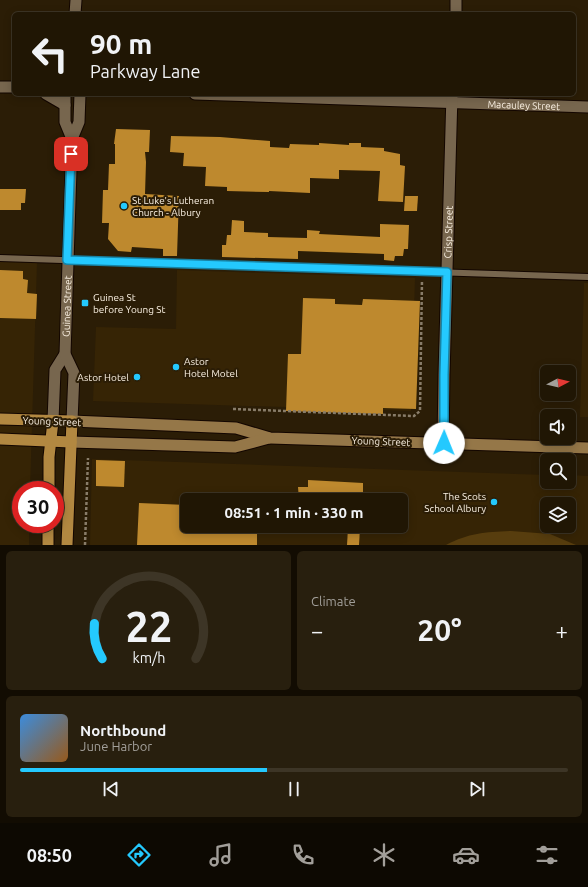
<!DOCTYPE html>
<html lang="en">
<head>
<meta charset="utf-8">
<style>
  :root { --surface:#201604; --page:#281f0e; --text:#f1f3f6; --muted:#a29f9a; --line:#3d3526; --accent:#24c9fe }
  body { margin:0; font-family:Ubuntu,sans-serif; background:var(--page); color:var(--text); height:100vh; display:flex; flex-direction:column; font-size:15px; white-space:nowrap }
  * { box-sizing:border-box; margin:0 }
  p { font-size:13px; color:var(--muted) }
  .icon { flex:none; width:22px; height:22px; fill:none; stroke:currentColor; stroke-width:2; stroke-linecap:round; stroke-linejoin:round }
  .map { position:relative; height:545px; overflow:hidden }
  .sheet { display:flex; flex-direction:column; gap:6px; padding:6px; background:#120c02; flex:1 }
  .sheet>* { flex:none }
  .guide { position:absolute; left:12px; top:12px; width:564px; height:84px; border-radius:6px; box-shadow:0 2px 10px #0003,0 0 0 1px var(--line); background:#201604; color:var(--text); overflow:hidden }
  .needle { width:26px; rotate:83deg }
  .tools { position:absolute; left:540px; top:365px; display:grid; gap:8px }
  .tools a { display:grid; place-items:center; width:36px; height:36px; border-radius:6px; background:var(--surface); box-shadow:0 2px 10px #0003,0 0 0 1px var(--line); font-size:20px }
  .speed { position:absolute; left:12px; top:481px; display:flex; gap:8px; font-size:20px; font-weight:700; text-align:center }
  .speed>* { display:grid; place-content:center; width:52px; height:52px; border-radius:50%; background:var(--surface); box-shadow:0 2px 10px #0003,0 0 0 1px var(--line); line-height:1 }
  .speed .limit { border:6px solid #d22; background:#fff; color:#111 }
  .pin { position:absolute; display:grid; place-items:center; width:34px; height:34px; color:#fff; margin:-17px; border-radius:8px; box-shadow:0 2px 6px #0006 }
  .me { position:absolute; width:44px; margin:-22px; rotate:1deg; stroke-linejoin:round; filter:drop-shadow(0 0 3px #0008) }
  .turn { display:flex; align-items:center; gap:14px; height:84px; padding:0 12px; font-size:18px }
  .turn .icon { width:52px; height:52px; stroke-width:2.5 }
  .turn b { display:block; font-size:28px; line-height:34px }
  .big { font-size:30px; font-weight:600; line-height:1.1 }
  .sheet .tile { flex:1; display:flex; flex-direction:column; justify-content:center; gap:6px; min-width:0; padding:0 14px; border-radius:6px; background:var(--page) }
  .sheet .dial { align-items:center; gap:0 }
  .dial svg { height:104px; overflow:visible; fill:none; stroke:var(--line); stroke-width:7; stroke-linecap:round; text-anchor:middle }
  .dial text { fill:var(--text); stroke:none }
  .song { display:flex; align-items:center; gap:12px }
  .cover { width:48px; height:48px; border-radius:6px; background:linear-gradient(135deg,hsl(210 70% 55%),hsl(30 70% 35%)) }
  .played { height:4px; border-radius:2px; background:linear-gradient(90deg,var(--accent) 45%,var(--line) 45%) }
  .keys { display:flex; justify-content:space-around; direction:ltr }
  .heat { display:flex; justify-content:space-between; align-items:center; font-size:22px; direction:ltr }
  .sheet .tiles { flex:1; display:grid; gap:6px; grid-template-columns:1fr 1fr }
  .tile:last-child { grid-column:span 2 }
  .trip { position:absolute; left:180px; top:493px; width:228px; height:40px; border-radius:6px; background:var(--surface); box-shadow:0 2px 10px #0003,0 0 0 1px var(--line); font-weight:600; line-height:40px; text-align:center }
  .tab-bar { display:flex; height:64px; justify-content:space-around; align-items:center; background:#0d0902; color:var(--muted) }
  .tab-bar .icon { width:28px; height:28px }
  .tab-bar .active { color:var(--accent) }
  .tab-bar b { font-size:18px; color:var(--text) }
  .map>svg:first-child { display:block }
  .built { fill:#362405; fill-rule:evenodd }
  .green { fill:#573d0e }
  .building { fill:#be892e }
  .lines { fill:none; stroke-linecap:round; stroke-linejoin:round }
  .service-casing { stroke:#130600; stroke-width:8 }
  .minor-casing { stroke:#130600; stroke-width:13 }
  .tertiary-casing { stroke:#130600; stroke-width:13 }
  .secondary-casing { stroke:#130600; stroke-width:13 }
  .primary-casing { stroke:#130600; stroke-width:13 }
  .path { stroke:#887c69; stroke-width:2.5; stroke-dasharray:3 2; stroke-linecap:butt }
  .service { stroke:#77664e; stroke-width:6 }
  .minor { stroke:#77664e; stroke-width:11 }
  .tertiary { stroke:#77664e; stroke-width:11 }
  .secondary { stroke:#957748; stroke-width:11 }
  .primary { stroke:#b28841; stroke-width:11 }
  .route-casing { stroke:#1783a5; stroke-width:10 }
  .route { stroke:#24c9fe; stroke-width:7 }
  .poi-dot { fill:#24c9fe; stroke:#2b1d06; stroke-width:1.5 }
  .labels { text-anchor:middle; stroke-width:4; stroke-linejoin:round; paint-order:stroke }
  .street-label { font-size:10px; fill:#fbf1e3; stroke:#2b1d06 }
  .poi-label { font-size:10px; fill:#fbf1e3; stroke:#2b1d06; text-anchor:start }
</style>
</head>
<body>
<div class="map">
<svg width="588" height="545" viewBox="0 0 588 545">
  <rect width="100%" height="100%" fill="#2b1d06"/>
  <g class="built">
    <path d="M 0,261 L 37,262 L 30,490 L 21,490 L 21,524 L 29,524 L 29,545 L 0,545 Z"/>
    <path d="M 177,270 L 415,278 L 411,411 L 93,401 L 96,327 L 176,329 Z"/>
    <path d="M 584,283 L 588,283 L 588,417 L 580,417 Z"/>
    <path d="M 92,459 L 547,475 L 547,482 L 569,482 L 569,475 L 588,476 L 588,545 L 90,545 ZM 187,500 L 401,500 L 401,526 L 187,526 ZM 547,504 L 569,504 L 569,526 L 547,526 Z"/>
  </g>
  <path class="green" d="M 511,531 L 550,534 L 576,545 L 446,545 C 469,533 485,532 511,531 Z"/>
  <g class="building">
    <path d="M 116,129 L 150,130 L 149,152 L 145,152 L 146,162 L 145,194 L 179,196 L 177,256 L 163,256 L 163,249 L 132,247 L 131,252 L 118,251 L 108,239 L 109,223 L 102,223 L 103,190 L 108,190 L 109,164 L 115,164 L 115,144 L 114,144 Z"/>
    <path d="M 171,136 L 220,137 L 270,141 L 270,147 L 289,148 L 290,144 L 319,145 L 319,143 L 349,145 L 349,143 L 361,143 L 361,147 L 384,148 L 384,151 L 400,154 L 400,165 L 405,166 L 403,202 L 378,201 L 380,171 L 339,170 L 339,179 L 310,178 L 310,193 L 269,191 L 269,192 L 227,191 L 227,187 L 205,186 L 206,167 L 183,166 L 184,153 L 170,152 Z"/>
    <path d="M 0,189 L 26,189 L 25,203 L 21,203 L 21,210 L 0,210 Z"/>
    <path d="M 405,196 L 418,196 L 417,211 L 404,211 Z"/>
    <path d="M 232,220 L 244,221 L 244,232 L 268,233 L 268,237 L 307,238 L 307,230 L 320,231 L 319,234 L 380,237 L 380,224 L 409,225 L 408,249 L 404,249 L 403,256 L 395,256 L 394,261 L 384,260 L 384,254 L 298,251 L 298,259 L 222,257 L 222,245 L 226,245 L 227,235 L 231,235 Z"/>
    <path d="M 0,270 L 23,271 L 23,279 L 28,280 L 27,293 L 37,294 L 36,319 L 0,318 Z"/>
    <path d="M 303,298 L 335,299 L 335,304 L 362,305 L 363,299 L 420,301 L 416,409 L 383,408 L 383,414 L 286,411 L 288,354 L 301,354 Z"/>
    <path d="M 96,460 L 125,461 L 124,487 L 96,486 Z"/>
    <path d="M 308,480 L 363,483 L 363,500 L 299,500 L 298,487 L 308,487 Z"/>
    <path d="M 139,503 L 187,505 L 187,526 L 257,526 L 257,545 L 137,545 Z"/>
    <path d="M 348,528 L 360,528 L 359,545 L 347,545 Z"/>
  </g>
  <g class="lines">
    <defs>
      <path id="service" d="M 0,258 L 588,277"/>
      <g id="minor">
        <path d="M 456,14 L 456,0"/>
        <path d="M 0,87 L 14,87"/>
        <path d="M 46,94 L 65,105"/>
        <path id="s1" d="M 195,94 L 588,107"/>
        <path id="s2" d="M 443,443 L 444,375 L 452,94"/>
      </g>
      <g id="tertiary">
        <path d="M 75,14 L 76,0"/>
        <path d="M 65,94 L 65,122 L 72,139"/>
        <path d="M 53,421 L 55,370 L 65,354"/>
        <path id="s3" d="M 72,421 L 74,373 L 65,354 L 72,139 L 79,122 L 80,94"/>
      </g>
      <g id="secondary">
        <path d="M 72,421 L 236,428 L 270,438 L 588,448"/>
        <path d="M 71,442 L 235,447 L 269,438"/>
      </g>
      <g id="primary">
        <path d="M 0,419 L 72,421 L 67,545"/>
        <path d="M 0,439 L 71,442"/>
        <path d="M 49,490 L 49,457 L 53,421"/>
        <path d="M 48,545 L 48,524"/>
      </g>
    </defs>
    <use href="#service" class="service-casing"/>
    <use href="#minor" class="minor-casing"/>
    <use href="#tertiary" class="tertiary-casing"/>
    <use href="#secondary" class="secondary-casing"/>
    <use href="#primary" class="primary-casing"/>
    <g class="path">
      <path d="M 233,409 L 414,416 L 420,411 L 422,280"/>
      <path d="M 85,545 L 88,458"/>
    </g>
    <use href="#service" class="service"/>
    <use href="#minor" class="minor"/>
    <use href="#tertiary" class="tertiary"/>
    <use href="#secondary" class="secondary"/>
    <use href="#primary" class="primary"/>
  </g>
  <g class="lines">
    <defs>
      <path id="route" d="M 71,154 L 67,260 L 447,272 L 444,375 L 444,443"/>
    </defs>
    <use href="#route" class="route-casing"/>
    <use href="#route" class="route"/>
  </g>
  <g class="poi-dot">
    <circle cx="124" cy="206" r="4"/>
    <rect x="81" y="299" width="8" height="8" rx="2"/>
    <circle cx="176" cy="367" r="4"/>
    <circle cx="137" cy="377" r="4"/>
    <circle cx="494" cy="502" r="4"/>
  </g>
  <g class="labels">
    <g class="street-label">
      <text dy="4" stroke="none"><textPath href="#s1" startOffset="329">Macauley Street</textPath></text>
      <text dy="4" stroke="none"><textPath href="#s2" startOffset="211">Crisp Street</textPath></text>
      <text dy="4" stroke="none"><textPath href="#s3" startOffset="117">Guinea Street</textPath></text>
      <text transform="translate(52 421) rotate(2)" y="4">Young Street</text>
      <text transform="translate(381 441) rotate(2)" y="4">Young Street</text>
    </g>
    <g class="poi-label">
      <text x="132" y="204">St Luke's Lutheran<tspan x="132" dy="12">Church - Albury</tspan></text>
      <text x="93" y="301">Guinea St<tspan x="93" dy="12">before Young St</tspan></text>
      <text x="184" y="365">Astor<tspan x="184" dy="12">Hotel Motel</tspan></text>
      <text x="129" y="381" text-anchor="end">Astor Hotel</text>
      <text x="486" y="500" text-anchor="end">The Scots<tspan x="486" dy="12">School Albury</tspan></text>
    </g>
  </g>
</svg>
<div class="tools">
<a><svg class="needle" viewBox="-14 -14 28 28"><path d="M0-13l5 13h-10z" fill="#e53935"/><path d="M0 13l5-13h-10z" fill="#a29f9a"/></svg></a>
<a><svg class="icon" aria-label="sound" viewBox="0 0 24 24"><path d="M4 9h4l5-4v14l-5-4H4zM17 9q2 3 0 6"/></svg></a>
<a><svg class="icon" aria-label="search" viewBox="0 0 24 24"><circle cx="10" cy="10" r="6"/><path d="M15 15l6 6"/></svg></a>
<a><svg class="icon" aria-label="layers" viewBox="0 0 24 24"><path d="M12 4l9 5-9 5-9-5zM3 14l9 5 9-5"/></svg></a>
</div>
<div class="speed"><div class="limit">30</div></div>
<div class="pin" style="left:71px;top:154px;background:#d93025"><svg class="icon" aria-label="arrive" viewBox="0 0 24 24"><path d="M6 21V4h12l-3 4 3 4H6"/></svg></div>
<svg class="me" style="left:444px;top:443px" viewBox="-20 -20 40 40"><circle r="19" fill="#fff"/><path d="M0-13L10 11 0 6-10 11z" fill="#24c9fe"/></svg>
<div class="trip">08:51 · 1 min · 330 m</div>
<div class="guide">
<div class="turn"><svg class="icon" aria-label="left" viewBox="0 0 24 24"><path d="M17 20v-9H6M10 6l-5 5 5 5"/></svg><div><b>90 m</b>Parkway Lane</div></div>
</div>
</div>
<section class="sheet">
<div class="tiles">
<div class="tile dial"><svg viewBox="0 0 100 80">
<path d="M14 69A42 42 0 1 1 86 69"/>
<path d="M14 69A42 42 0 0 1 8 42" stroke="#24c9fe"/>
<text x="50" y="56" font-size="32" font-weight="700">22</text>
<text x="50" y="72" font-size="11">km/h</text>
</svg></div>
<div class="tile"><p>Climate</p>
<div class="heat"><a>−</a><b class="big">20°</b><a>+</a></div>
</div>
<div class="tile">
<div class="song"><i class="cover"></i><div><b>Northbound</b><p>June Harbor</p></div></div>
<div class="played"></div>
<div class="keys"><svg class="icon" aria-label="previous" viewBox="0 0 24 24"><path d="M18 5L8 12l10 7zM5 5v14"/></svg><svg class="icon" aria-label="pause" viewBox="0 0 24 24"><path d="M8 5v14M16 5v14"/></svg><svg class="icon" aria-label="next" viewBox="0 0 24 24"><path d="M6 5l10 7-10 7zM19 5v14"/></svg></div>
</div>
</div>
</section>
<nav class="tab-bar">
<b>08:50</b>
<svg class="icon active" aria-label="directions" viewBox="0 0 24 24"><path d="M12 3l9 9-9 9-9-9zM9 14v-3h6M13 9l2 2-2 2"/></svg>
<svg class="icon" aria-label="music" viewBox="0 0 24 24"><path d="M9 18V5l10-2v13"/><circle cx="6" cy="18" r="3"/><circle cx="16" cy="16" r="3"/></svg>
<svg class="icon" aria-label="phone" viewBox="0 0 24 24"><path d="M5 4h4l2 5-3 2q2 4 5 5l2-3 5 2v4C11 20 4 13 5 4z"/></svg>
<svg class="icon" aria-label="climate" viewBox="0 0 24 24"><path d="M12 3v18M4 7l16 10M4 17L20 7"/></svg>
<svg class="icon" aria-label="car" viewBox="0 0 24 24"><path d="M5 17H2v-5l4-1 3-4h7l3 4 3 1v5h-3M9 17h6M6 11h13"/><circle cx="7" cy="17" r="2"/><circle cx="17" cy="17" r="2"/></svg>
<svg class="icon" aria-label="filters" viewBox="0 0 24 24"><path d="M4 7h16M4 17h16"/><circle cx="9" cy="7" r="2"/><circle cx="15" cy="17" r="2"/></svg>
</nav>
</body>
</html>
